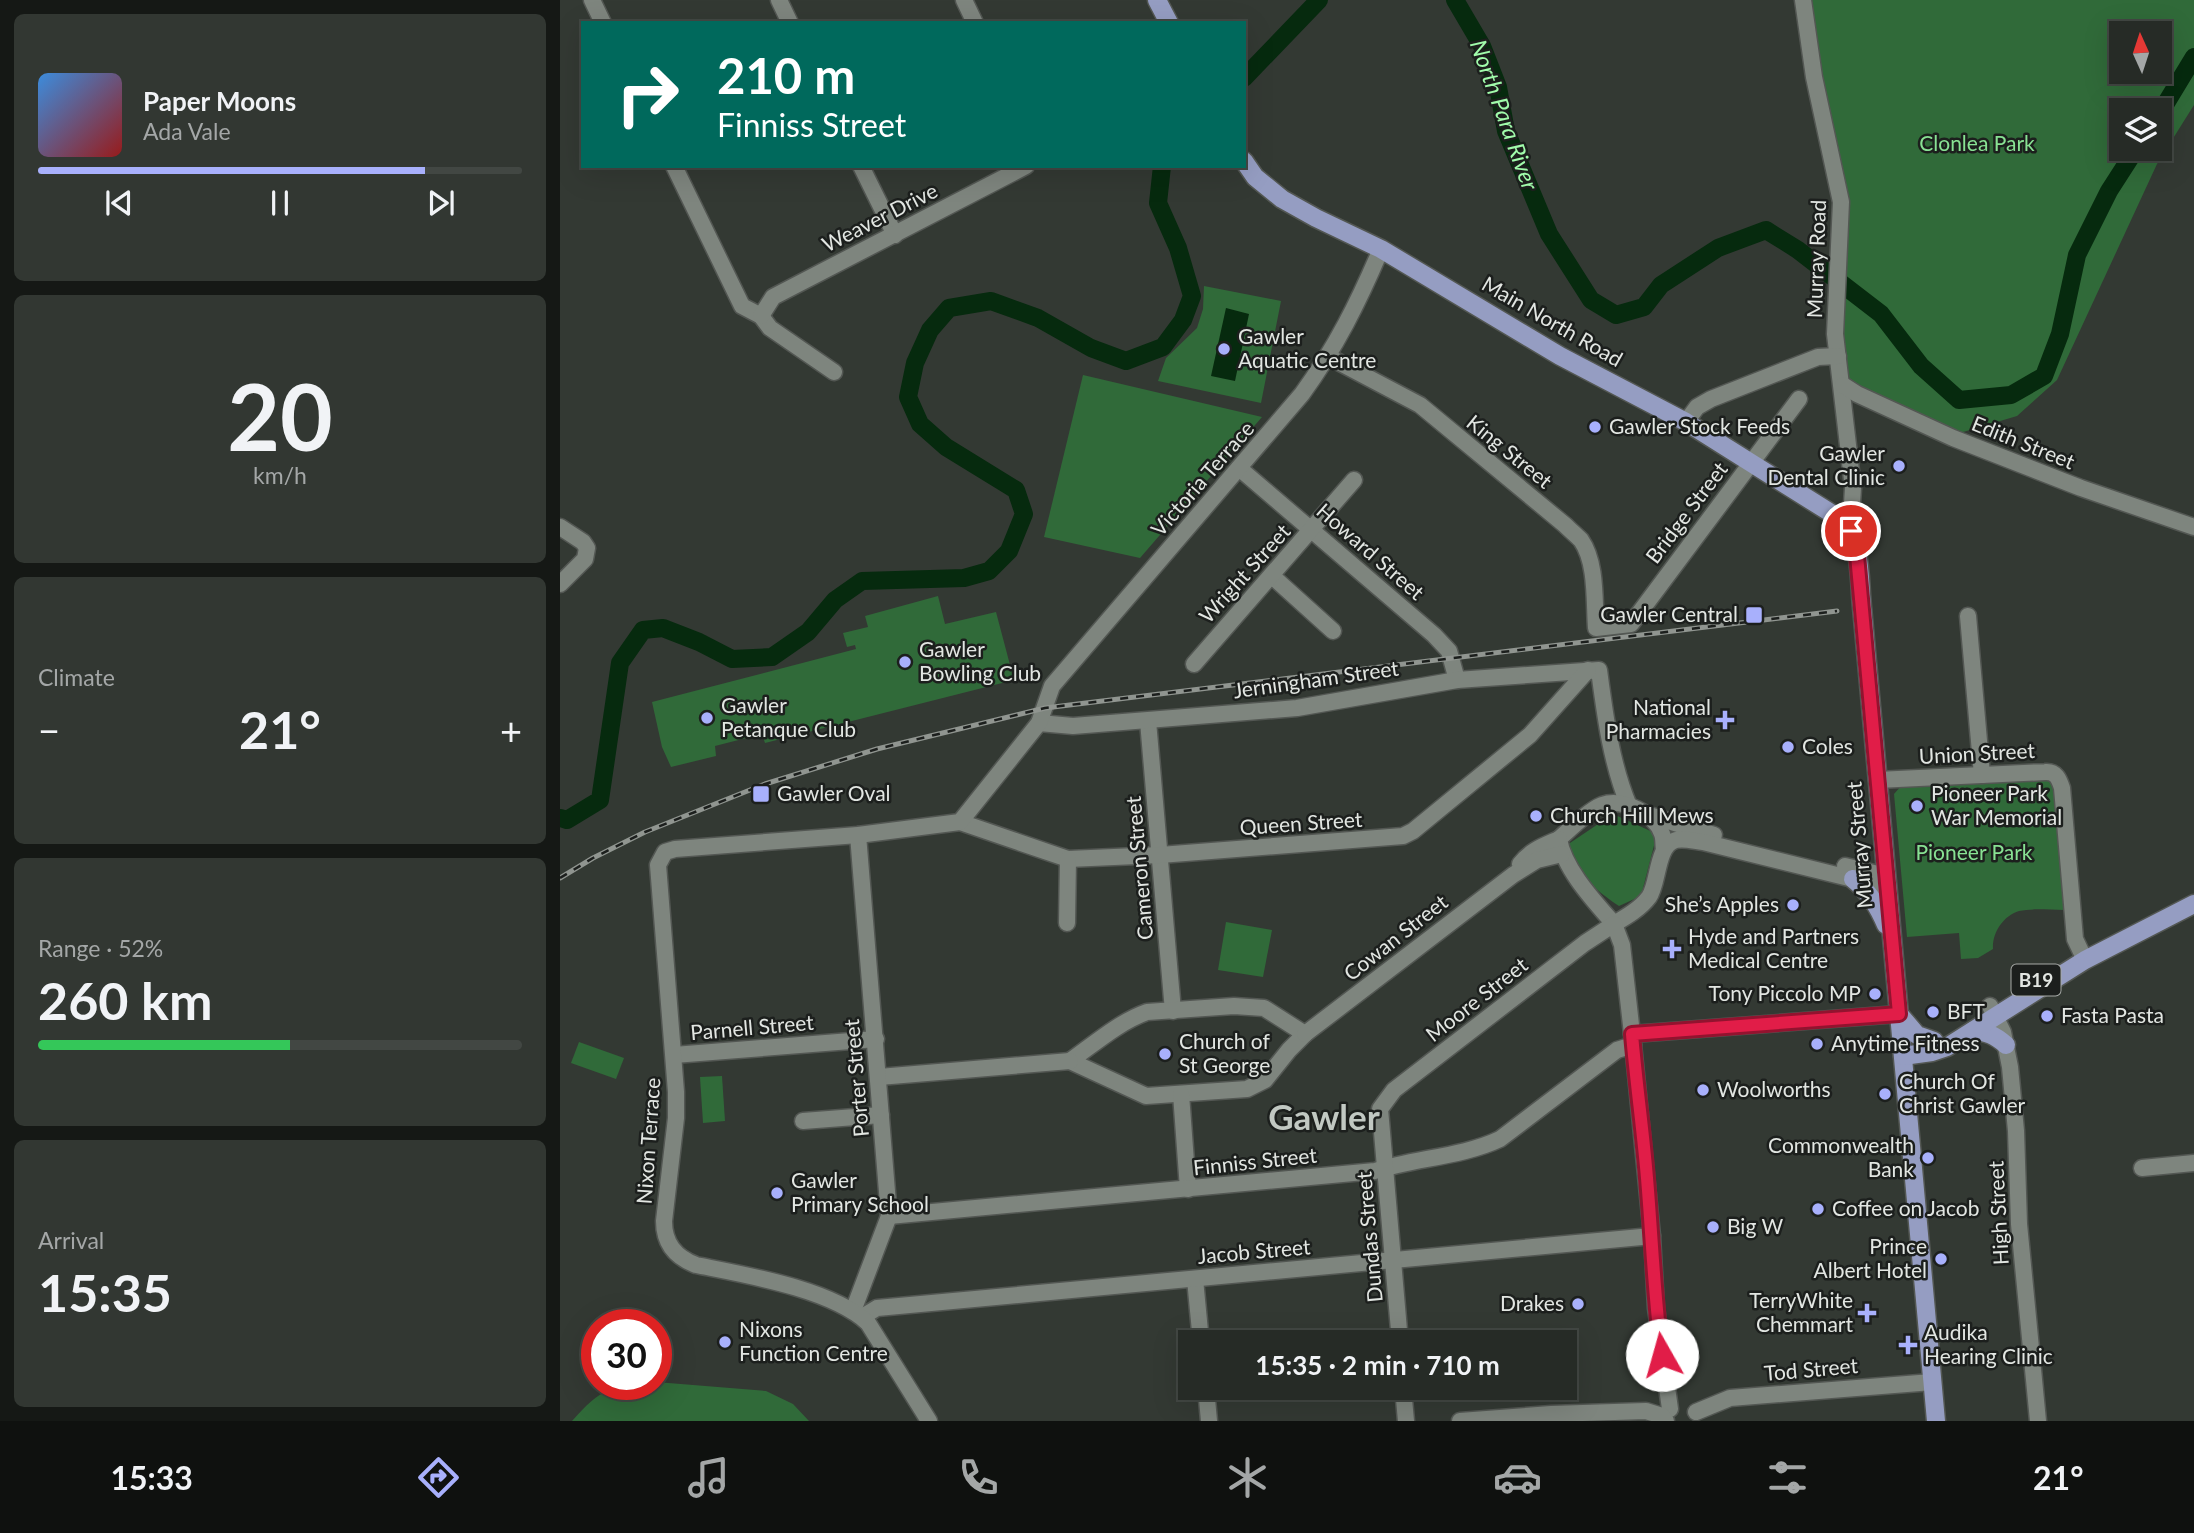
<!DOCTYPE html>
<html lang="en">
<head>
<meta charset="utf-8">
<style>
  :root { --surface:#262b26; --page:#323732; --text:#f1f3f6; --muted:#a4a7a7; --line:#424743; --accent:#a8b0fc }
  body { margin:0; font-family:Lato,sans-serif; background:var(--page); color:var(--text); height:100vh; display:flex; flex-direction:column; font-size:26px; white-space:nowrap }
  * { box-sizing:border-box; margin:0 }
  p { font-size:23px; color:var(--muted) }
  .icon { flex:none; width:38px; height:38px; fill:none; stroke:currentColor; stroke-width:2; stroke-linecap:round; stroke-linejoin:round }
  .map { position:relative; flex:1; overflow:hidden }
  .side { display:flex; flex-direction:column; gap:14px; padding:14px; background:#151815; width:560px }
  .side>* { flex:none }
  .guide { position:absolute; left:21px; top:21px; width:665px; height:147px; border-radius:0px; box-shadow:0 7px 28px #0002,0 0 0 2px var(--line); background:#00695c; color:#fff; overflow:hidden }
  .needle { width:46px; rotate:357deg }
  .controls { position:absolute; left:1549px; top:21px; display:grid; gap:14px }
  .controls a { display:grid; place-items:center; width:63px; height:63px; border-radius:0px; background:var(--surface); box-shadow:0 7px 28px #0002,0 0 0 2px var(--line); font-size:35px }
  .speed { position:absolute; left:21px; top:1309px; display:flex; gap:14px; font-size:35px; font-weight:700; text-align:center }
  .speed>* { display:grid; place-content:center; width:91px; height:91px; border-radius:50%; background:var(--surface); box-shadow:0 7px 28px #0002,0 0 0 2px var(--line); line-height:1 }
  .speed .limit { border:10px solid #d22; background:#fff; color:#111 }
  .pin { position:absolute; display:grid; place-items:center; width:60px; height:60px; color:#fff; margin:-30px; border:4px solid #fff; border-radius:50%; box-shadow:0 2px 7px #0007 }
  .me { position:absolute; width:77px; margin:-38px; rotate:353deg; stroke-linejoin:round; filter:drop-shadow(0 0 5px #0008) }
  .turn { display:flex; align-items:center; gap:24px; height:147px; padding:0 21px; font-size:32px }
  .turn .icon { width:91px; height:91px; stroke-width:2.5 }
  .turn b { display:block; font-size:49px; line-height:60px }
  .big { font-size:52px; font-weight:700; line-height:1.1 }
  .side .card { flex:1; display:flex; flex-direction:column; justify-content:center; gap:10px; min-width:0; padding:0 24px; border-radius:10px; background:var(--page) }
  .side .dial { align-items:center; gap:0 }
  .dial b { font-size:91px; line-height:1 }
  .song { display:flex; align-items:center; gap:21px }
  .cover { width:84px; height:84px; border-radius:10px; background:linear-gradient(135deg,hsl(210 70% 55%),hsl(0 70% 35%)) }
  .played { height:7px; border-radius:4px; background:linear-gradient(90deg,var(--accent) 80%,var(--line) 80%) }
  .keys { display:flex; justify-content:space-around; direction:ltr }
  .heat { display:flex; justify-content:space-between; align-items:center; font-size:38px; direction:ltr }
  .charge { height:10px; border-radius:5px; background:linear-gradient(90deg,#34c759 52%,var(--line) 0) }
  .trip { position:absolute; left:618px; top:1330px; width:399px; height:70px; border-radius:0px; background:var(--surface); box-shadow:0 7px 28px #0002,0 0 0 2px var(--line); font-weight:700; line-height:70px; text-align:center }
  .menu { display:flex; height:112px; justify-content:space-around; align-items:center; background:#0f110f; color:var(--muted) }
  .menu .icon { width:49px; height:49px }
  .menu .selected { color:var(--accent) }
  .menu b { font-size:32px; color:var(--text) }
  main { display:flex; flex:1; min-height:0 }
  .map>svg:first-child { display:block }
  .green { fill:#306a39; fill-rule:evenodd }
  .water { fill:#062a0e }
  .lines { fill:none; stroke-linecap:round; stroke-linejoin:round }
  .river { stroke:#062a0e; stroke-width:18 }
  .minor-casing { stroke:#535753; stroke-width:19 }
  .major-casing { stroke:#535753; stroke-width:21 }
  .minor { stroke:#7e857e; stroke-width:16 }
  .major { stroke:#959dc2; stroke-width:18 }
  .rail-casing { stroke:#909590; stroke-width:5 }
  .rail { stroke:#1c1f1d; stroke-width:2.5; stroke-dasharray:8; stroke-linecap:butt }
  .route-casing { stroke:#92132f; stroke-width:18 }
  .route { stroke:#e11d48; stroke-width:12 }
  .poi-dot { fill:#a8b0fc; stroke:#1c1f1d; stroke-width:2.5 }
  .labels { text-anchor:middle; stroke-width:5; stroke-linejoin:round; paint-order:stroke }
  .shield { fill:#1c1f1d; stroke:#a7aaa7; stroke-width:2 }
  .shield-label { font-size:19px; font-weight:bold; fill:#e2e6e2 }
  .park-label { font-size:21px; fill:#88e293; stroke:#1c1f1d }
  .street-label { font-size:21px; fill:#e2e6e2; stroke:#1c1f1d }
  .poi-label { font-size:21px; fill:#e2e6e2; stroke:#1c1f1d; text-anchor:start }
  .water-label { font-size:23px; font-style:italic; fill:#a1fcab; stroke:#1c1f1d }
  .town-label { font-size:35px; font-weight:bold; fill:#c1c8c2; stroke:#1c1f1d }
</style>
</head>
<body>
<main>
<section class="side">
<div class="card">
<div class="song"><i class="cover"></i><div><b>Paper Moons</b><p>Ada Vale</p></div></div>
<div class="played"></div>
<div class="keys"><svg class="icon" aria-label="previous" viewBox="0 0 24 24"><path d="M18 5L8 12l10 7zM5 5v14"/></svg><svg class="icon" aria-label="pause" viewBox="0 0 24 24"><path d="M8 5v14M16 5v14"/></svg><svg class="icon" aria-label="next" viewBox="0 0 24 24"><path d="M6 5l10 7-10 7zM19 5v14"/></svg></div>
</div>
<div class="card dial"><b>20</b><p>km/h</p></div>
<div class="card"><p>Climate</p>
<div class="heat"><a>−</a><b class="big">21°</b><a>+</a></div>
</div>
<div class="card"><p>Range · 52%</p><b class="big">260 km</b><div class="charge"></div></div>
<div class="card"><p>Arrival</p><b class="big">15:35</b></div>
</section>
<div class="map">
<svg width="1634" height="1421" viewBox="0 0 1634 1421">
  <rect width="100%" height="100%" fill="#333933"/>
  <g class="green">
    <path d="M 1243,0 L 1634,0 L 1634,105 L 1597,164 L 1497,380 L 1457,416 L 1393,435 L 1283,385 L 1282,217 ZM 1561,33 L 1600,33 L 1600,72 L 1561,72 ZM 1561,110 L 1600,110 L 1600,149 L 1561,149 Z"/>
    <path d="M 644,286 L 721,301 L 701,403 L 598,381 L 606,358 L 637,328 L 643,309 Z"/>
    <path d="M 523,375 L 702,417 L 580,558 L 484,537 Z"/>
    <path d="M 378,596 L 385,624 L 436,612 L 454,680 L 205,743 L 202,734 L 155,746 L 156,756 L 111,767 L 102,747 L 92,702 L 296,649 L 295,645 L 287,647 L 283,633 L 308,627 L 305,616 Z"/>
    <path d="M 1485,777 L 1493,786 L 1495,792 L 1504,910 C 1490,910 1472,908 1459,911 C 1443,916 1432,933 1433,949 L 1418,958 L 1401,959 L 1399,933 L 1347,937 L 1334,794 L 1342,785 Z"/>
    <path d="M 1053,814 L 1097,834 L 1081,896 L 1059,906 C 1036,891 1015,872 1007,845 Z"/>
    <path d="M 666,922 L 712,930 L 703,977 L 658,970 Z"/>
    <path d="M 19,1042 L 64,1058 L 56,1079 L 11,1063 Z"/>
    <path d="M 162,1076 L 165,1121 L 143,1123 L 140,1077 Z"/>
    <path d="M 96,1382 L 206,1391 L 233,1404 L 249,1421 L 12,1421 C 41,1388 53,1384 96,1384 Z"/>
  </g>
  <path class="water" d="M 666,308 L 689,314 L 675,381 L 651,376 Z"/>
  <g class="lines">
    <g class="river">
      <path d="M 895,0 L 922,46 L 938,87 L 946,131 L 989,234 L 1031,300 L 1056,315 L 1084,307 L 1101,285 L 1158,248 L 1206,230 L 1238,250 L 1321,314 L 1361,366 L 1399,400 L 1451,395 L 1484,376 L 1500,334 L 1517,255 L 1549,191 L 1576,149"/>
      <path d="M 684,78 L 759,0"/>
      <path d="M 1600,113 L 1634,57"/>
      <path d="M 0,818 L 7,820 L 40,800 L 60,663 L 83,630 L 103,628 L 139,642 L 172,659 L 212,657 L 248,632 L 275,600 L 302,581 L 404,578 L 429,571 L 449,551 L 464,514 L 456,490 L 386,447 L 360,424 L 348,397 L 355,363 L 370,330 L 389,308 L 431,301 L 478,318 L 531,348 L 566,361 L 603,347 L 623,320 L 632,296 L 618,248 L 598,203 L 602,166"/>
    </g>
    <defs>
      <g id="minor">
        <path d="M 32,0 L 43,23"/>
        <path d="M 219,0 L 230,23"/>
        <path d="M 404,0 L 415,23"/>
        <path d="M 1243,0 L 1254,77 L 1281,202 L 1275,334 L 1293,488 L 1292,504 L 1282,520"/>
        <path d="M 114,166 L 182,306 L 201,316 L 210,328 L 274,372"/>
        <path d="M 301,166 L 335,235"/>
        <path d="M 201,316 L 213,297 L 466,166"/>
        <path d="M 769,357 L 860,405 L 1005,525 C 1010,530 1016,535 1021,540 C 1037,563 1034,601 1036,628 L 1071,624 L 1239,399"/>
        <path d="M 1283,385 L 1297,394 L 1393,438 L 1521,488 L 1634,527"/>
        <path d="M 1126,422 L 1137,407 L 1151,399 L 1258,357 L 1278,356"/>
        <path d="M 679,468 L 874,635 L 889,651 L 897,680"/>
        <path d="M 0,527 L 23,542 L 27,548 L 25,559 L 0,584"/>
        <path d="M 712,576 L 773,631"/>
        <path d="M 1408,616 L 1422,775"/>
        <path d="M 634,664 L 794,480"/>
        <path d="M 588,721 L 613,1011"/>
        <path d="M 479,723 L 513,726 L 737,708 L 897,680 L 1039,670 C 1045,715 1051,763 1069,806"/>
        <path d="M 1317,780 L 1485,772 C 1496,771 1499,779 1502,788 L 1515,939 L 1525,960"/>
        <path d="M 1089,815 L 1154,835"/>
        <path d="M 400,822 L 508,859 L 600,855 L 843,836 L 853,831 L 970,735 L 1028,670"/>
        <path d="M 1104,850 C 1103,845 1104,839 1102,834 C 1095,813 1062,798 1042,805 C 1029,810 1010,829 999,839 C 1004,869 1034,901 1054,924 C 1066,917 1080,909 1089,897 C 1099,883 1096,845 1116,840 C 1124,838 1134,841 1143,842 L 1293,879 L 1327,890"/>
        <path d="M 960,864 C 971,850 983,846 999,839"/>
        <path d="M 1285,866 L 1326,876"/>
        <path d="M 507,923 L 508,859"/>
        <path d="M 674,1006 L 704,1008 L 745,1034 L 729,1050 L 705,1080 L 687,1089 L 586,1096 L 510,1061 C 534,1044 559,1022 587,1012 Z"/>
        <path d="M 1430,1006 L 1443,1032 L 1450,1067 L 1456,1131 L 1459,1224 L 1478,1421"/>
        <path d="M 745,1034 L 953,875 L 977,860 L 1002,854"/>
        <path d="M 1072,1034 L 1339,1014"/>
        <path d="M 114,1055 L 316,1039"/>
        <path d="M 319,1077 L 510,1061"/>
        <path d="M 621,1094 L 628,1189"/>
        <path d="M 243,1121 L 321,1115"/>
        <path d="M 1582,1168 L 1634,1163"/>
        <path d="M 329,1216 L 815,1171 C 855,1158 902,1157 940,1139 L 1057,1050 L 1073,1045"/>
        <path d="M 635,1279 L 641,1342"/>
        <path d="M 293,1311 L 329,1216 L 298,835"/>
        <path d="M 302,1317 L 317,1308 L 328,1307 L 1092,1236"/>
        <path d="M 840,1342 L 820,1109 L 834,1090 L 1025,943 L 1054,924 L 1062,945 L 1072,1034 L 1092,1236 L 1096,1308 L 1110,1409"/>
        <path d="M 646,1388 L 649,1421"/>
        <path d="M 843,1388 L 846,1421"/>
        <path d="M 1136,1412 L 1170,1398 L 1372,1382"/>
        <path d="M 369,1421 L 308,1323 C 271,1289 186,1275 136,1265 C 115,1257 104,1243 104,1221 L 116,1118 L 116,1092 L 98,865 L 105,852 L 115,849 L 298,835 L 400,822 L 479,723 L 492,686 L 742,394 C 776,347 798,303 821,249"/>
        <path d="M 900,1421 L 991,1414 L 1086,1411 L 1102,1416 L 1106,1421"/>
      </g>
      <g id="major">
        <path d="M 597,0 L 609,23"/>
        <path d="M 684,161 L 695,177 L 722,199 L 756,218 L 821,249 L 1000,356 L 1126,422 L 1282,520 C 1302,544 1299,577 1302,607 L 1376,1421"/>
        <path d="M 1293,879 C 1309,892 1318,906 1326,925"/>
        <path d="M 1339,1014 L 1357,1035 L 1374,1041"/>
        <path d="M 1413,1031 C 1427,1032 1435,1035 1446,1045"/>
        <path d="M 1343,1056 L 1372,1052 L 1387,1047 L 1525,960 L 1634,904"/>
      </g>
    </defs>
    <use href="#minor" class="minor-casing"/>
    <use href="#major" class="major-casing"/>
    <use href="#minor" class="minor"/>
    <use href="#major" class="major"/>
    <defs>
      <path id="rail" d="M 0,878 L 33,858 L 85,832 L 205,784 L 317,749 L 485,708 L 1277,611"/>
    </defs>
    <use href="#rail" class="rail-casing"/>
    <use href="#rail" class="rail"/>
  </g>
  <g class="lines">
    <defs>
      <path id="route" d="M 1102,1355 C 1094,1296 1092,1237 1087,1178 C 1083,1130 1076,1082 1072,1034 L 1339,1014 L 1298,566 L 1296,544 L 1291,531"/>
    </defs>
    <use href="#route" class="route-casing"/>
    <use href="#route" class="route"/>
  </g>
  <g class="poi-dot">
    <circle cx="664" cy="349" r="7"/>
    <circle cx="1035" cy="427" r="7"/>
    <circle cx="1339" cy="466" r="7"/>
    <rect x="1185" y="606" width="18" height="18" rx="3.5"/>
    <circle cx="345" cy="662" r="7"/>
    <circle cx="147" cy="718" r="7"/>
    <path d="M1161.5 709.5h7v7h7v7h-7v7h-7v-7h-7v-7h7z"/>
    <circle cx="1228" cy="747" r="7"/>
    <rect x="192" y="785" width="18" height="18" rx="3.5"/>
    <circle cx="1357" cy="806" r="7"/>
    <circle cx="976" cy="816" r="7"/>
    <circle cx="1233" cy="905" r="7"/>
    <path d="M1108.5 938.5h7v7h7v7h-7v7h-7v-7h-7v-7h7z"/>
    <circle cx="1315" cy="994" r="7"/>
    <circle cx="1373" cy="1012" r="7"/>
    <circle cx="1487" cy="1016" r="7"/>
    <circle cx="1257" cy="1044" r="7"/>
    <circle cx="605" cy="1054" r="7"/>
    <circle cx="1143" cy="1090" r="7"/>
    <circle cx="1325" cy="1094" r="7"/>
    <circle cx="1368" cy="1158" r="7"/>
    <circle cx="217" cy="1193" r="7"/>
    <circle cx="1258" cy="1209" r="7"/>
    <circle cx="1153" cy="1227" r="7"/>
    <circle cx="1381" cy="1259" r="7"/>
    <circle cx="1018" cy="1304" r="7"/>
    <path d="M1303.5 1302.5h7v7h7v7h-7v7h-7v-7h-7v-7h7z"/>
    <circle cx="165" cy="1342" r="7"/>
    <path d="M1344.5 1334.5h7v7h7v7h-7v7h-7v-7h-7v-7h7z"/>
  </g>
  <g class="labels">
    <rect class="shield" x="1451.5" y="964.5" width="49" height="31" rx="5"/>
    <g class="shield-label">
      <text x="1476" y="987">B19</text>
    </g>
    <g class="park-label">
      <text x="1417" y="151">Clonlea Park</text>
      <text x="1414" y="860">Pioneer Park</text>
    </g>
    <g class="street-label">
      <text transform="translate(320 218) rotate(-27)" y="7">Weaver Drive</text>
      <text transform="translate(1257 259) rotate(-88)" y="7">Murray Road</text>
      <text transform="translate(992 322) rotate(30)" y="7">Main North Road</text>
      <text transform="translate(1463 443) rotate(22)" y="7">Edith Street</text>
      <text transform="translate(949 452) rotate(39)" y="7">King Street</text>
      <text transform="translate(643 479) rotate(-49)" y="7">Victoria Terrace</text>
      <text transform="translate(1127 513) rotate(-53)" y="7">Bridge Street</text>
      <text transform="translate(810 552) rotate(41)" y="7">Howard Street</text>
      <text transform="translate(685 574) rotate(-48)" y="7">Wright Street</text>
      <text transform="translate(756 680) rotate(-8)" y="7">Jerningham Street</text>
      <text transform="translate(1417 754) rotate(-3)" y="7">Union Street</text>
      <text transform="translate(741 824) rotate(-4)" y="7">Queen Street</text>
      <text transform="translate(1300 845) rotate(-95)" y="7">Murray Street</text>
      <text transform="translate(580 868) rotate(-95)" y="7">Cameron Street</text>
      <text transform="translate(836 938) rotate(-38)" y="7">Cowan Street</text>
      <text transform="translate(917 1000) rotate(-38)" y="7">Moore Street</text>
      <text transform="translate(192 1028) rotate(-5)" y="7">Parnell Street</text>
      <text transform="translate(297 1078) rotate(-95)" y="7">Porter Street</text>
      <text transform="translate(89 1141) rotate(-86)" y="7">Nixon Terrace</text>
      <text transform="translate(695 1162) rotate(-6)" y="7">Finniss Street</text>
      <text transform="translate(1439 1213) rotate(-93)" y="7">High Street</text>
      <text transform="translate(810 1237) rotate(-95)" y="7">Dundas Street</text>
      <text transform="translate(694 1252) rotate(-5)" y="7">Jacob Street</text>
      <text transform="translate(1251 1370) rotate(-5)" y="7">Tod Street</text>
    </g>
    <g class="poi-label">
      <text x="678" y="344">Gawler<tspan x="678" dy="24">Aquatic Centre</tspan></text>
      <text x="1049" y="434">Gawler Stock Feeds</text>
      <text x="1325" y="461" text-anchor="end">Gawler<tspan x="1325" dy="24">Dental Clinic</tspan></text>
      <text x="1178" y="622" text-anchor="end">Gawler Central</text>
      <text x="359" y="657">Gawler<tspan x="359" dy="24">Bowling Club</tspan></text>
      <text x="161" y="713">Gawler<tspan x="161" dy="24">Petanque Club</tspan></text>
      <text x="1151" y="715" text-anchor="end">National<tspan x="1151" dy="24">Pharmacies</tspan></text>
      <text x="1242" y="754">Coles</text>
      <text x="217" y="801">Gawler Oval</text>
      <text x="1371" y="801">Pioneer Park<tspan x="1371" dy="24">War Memorial</tspan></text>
      <text x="990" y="823">Church Hill Mews</text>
      <text x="1219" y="912" text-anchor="end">She’s Apples</text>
      <text x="1128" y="944">Hyde and Partners<tspan x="1128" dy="24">Medical Centre</tspan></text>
      <text x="1301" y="1001" text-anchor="end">Tony Piccolo MP</text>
      <text x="1387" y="1019">BFT</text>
      <text x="1501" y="1023">Fasta Pasta</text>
      <text x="619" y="1049">Church of<tspan x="619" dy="24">St George</tspan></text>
      <text x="1271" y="1051">Anytime Fitness</text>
      <text x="1339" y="1089">Church Of<tspan x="1339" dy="24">Christ Gawler</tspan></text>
      <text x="1157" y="1097">Woolworths</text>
      <text x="1354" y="1153" text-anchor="end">Commonwealth<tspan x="1354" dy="24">Bank</tspan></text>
      <text x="231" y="1188">Gawler<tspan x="231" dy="24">Primary School</tspan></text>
      <text x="1272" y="1216">Coffee on Jacob</text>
      <text x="1167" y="1234">Big W</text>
      <text x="1367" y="1254" text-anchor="end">Prince<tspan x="1367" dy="24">Albert Hotel</tspan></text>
      <text x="1293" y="1308" text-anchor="end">TerryWhite<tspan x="1293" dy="24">Chemmart</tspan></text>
      <text x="1004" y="1311" text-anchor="end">Drakes</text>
      <text x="179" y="1337">Nixons<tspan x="179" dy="24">Function Centre</tspan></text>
      <text x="1364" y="1340">Audika<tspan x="1364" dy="24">Hearing Clinic</tspan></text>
    </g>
    <g class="water-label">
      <text transform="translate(944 115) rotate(70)" y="8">North Para River</text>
    </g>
    <g class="town-label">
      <text x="764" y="1130">Gawler</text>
    </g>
  </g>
</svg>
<div class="controls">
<a><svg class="needle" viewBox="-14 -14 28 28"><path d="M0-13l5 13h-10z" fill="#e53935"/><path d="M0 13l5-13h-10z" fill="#a4a7a7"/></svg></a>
<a><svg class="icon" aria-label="layers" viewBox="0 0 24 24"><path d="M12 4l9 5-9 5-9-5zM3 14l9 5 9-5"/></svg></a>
</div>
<div class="speed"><div class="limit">30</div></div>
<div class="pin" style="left:1291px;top:531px;background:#d93025"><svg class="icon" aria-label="arrive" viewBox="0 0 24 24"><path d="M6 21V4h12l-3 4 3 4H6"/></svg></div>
<svg class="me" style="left:1102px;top:1355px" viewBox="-20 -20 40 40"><circle r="19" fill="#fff"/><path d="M0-13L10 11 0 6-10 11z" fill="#e11d48"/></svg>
<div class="trip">15:35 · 2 min · 710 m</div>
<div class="guide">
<div class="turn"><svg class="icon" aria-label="right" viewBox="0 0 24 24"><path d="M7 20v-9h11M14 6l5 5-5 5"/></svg><div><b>210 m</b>Finniss Street</div></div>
</div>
</div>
</main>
<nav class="menu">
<b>15:33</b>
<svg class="icon selected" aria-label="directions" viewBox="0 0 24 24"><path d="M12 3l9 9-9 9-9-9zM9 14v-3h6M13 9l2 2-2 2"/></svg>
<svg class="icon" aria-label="music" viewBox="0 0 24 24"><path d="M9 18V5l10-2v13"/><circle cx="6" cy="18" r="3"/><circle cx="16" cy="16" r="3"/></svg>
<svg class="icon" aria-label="phone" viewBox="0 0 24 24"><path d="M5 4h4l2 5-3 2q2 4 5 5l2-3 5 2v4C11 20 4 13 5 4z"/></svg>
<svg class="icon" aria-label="climate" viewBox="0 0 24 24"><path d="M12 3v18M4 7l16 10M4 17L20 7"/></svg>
<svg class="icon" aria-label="car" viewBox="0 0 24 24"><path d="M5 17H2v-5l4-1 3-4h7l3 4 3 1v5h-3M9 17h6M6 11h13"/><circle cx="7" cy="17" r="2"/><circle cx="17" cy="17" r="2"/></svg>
<svg class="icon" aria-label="filters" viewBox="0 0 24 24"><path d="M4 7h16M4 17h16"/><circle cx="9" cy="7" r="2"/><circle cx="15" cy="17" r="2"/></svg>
<b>21°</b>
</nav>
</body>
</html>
